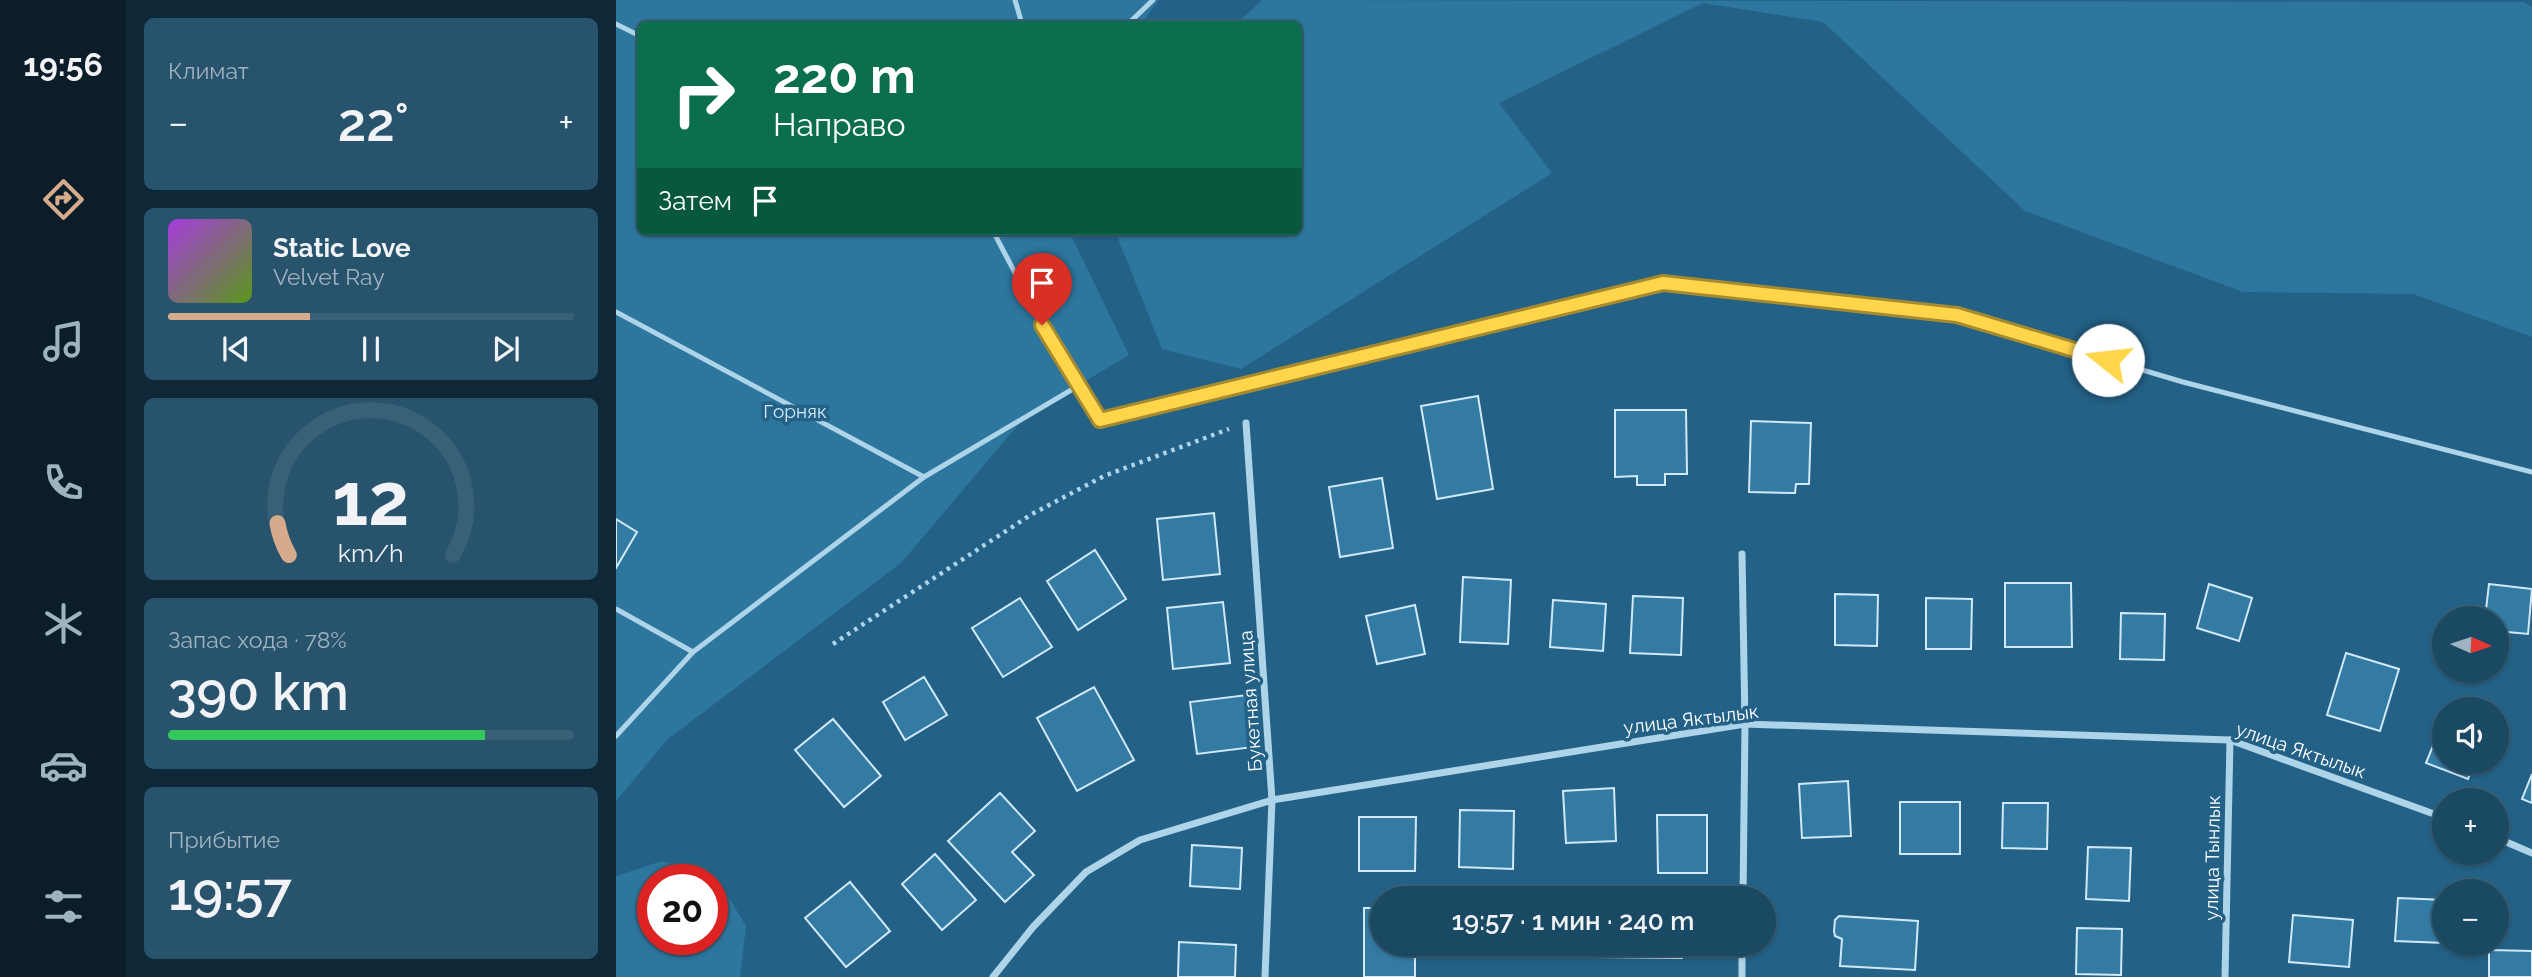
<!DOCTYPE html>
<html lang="ru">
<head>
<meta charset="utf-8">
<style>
  :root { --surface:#1a4964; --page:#27536d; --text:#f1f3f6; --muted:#9fb2bf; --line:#386178; --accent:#d6ab8b }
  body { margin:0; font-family:Raleway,sans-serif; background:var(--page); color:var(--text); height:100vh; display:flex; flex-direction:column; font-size:26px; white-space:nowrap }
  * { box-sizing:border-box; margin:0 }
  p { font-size:23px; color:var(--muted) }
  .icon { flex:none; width:38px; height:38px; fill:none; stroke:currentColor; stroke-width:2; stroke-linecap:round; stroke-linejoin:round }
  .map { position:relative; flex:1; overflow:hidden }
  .side { display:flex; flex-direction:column; gap:18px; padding:18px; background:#0e2837; width:490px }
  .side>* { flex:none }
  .banner { position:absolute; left:21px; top:21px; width:665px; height:214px; border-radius:10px; box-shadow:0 2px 5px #0004,0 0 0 2px var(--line); background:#0b6e4f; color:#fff; overflow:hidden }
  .needle { width:46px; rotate:93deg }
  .controls { position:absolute; left:1816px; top:606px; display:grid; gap:14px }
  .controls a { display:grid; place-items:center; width:77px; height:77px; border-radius:50%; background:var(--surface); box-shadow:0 2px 5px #0004,0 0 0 2px var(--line); font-size:35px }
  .speed { position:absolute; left:21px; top:864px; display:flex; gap:14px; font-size:35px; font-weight:700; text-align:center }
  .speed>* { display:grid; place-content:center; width:91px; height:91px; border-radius:50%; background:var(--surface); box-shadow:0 2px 5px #0004,0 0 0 2px var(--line); line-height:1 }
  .speed .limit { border:10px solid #d22; background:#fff; color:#111 }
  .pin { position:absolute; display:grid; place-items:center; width:60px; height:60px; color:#fff; margin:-72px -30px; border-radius:50% 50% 50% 0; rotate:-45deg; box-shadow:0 0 7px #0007 }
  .pin .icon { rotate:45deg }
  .me { position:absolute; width:77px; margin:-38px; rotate:286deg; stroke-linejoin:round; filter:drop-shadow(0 0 5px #0008) }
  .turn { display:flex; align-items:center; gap:24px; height:147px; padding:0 21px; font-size:32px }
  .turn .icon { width:91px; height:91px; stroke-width:2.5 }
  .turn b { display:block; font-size:49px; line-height:60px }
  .then { display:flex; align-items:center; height:66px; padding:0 21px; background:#0003; gap:14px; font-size:26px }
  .big { font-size:52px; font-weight:600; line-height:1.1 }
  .side .card { flex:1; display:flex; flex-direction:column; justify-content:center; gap:10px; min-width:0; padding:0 24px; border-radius:10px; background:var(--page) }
  .side .dial { align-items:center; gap:0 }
  .dial svg { height:182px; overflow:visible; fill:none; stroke:var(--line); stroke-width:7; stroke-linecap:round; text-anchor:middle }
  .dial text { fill:var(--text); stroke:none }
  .song { display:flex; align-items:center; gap:21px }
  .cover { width:84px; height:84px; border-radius:10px; background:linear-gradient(135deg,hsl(280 70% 55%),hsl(90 70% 35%)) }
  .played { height:7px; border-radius:4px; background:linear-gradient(90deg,var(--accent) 35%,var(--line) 35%) }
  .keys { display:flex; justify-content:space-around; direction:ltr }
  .heat { display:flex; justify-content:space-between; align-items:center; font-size:38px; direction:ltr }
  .charge { height:10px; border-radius:5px; background:linear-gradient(90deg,#34c759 78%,var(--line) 0) }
  .trip { position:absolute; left:754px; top:886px; width:406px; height:70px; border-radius:35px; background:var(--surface); box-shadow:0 2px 5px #0004,0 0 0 2px var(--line); font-weight:600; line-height:70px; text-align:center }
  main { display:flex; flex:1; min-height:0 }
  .menu { display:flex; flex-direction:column; width:126px; justify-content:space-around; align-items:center; background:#0a1d28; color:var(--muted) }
  .menu .icon { width:49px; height:49px }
  .menu .current { color:var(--accent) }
  .menu b { font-size:32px; color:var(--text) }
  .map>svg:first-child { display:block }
  .green { fill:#2d769e; fill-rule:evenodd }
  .building { fill:#337ba3; stroke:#d1e9f7; stroke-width:2 }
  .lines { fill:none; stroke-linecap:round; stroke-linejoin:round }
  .path { stroke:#add4e9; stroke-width:4.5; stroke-dasharray:3.5 5; stroke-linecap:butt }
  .lane { stroke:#add4e9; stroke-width:5 }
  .street { stroke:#add4e9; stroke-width:7 }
  .route-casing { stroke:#a68a30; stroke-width:18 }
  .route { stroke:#ffd54a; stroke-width:12 }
  .labels { text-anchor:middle; stroke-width:7; stroke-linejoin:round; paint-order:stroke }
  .park-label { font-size:19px; fill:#d1e9f7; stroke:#236186 }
  .street-label { font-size:19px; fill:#fff; stroke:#236186 }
</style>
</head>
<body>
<main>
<nav class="menu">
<b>19:56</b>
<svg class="icon current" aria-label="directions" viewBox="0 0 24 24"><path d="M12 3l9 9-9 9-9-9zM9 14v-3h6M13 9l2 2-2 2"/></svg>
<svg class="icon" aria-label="music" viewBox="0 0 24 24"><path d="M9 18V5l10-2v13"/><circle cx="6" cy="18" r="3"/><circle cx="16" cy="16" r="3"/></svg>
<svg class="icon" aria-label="phone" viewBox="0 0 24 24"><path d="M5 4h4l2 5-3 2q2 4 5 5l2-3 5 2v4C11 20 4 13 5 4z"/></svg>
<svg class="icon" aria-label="climate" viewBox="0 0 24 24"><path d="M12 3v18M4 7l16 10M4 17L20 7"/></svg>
<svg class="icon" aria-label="car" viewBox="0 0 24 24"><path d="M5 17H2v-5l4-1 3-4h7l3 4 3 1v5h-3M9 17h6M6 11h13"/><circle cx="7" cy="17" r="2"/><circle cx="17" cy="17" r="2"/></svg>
<svg class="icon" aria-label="filters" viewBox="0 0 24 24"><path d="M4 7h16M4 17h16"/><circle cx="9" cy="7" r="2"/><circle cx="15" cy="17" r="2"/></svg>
</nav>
<section class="side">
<div class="card"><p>Климат</p>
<div class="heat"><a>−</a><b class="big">22°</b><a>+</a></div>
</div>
<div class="card">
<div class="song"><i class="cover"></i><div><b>Static Love</b><p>Velvet Ray</p></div></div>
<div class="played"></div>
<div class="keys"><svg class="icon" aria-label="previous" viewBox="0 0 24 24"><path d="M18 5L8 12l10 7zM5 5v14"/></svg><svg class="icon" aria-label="pause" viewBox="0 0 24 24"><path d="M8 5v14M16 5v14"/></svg><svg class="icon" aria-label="next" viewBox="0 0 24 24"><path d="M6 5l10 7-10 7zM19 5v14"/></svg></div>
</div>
<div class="card dial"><svg viewBox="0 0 100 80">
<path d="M14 69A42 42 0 1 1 86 69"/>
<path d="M14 69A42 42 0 0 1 9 55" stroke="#d6ab8b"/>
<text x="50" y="56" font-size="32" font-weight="700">12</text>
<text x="50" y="72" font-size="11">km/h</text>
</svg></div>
<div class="card"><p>Запас хода · 78%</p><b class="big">390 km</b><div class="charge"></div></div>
<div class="card"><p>Прибытие</p><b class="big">19:57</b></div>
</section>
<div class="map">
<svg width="1916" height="977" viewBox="0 0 1916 977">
  <rect width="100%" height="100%" fill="#236186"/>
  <g class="green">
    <path d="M 0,0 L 543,0 L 525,24 L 24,24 L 24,231 L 453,231 L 513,355 L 408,418 L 285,563 L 52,739 L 0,801 Z"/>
    <path d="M 646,0 L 1908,2 L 1916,7 L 1916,337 L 1797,294 L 1627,292 L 1409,211 L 1207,22 L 1087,3 L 883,103 L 936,173 L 625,369 L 546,349 L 499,231 L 682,231 L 682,24 L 620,24 Z"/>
    <path d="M 46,861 L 103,881 L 130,926 L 124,977 L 0,977 L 0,876 ZM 37,880 L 96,880 L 96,940 L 37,940 Z"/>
  </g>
  <g class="building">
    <path d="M 862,396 L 877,489 L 821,499 L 805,406 Z"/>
    <path d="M 999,410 L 1070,410 L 1071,474 L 1049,474 L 1049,485 L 1021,485 L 1021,476 L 999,477 Z"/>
    <path d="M 1135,421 L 1195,423 L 1193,484 L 1180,484 L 1179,493 L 1133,492 Z"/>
    <path d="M 766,478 L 777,548 L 724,557 L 713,487 Z"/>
    <path d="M 598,513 L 604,574 L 547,580 L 541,519 Z"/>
    <path d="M 0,519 L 21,532 L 0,568 Z"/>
    <path d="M 479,550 L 510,599 L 462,630 L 431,581 Z"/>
    <path d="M 847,577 L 895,580 L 892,644 L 844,642 Z"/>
    <path d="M 1389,583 L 1455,583 L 1456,647 L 1389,647 Z"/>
    <path d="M 1593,584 L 1636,598 L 1623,641 L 1581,628 Z"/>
    <path d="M 1873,584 L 1916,589 L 1912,634 L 1881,631 L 1881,618 L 1869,618 Z"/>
    <path d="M 1219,594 L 1262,595 L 1261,646 L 1219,645 Z"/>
    <path d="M 1017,596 L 1067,598 L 1065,655 L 1014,653 Z"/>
    <path d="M 404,598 L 436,647 L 387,677 L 356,628 Z"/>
    <path d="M 1310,598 L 1356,599 L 1355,649 L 1310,649 Z"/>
    <path d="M 937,600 L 990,604 L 987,651 L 934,647 Z"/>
    <path d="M 607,602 L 614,663 L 557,669 L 551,608 Z"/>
    <path d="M 799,605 L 809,654 L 761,664 L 750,616 Z"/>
    <path d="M 1505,613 L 1549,614 L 1548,660 L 1504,659 Z"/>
    <path d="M 1730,653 L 1783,669 L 1764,731 L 1711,715 Z"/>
    <path d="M 308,677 L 331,715 L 289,740 L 267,702 Z"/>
    <path d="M 478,687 L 518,760 L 461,791 L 421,718 Z"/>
    <path d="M 631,695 L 638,747 L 581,754 L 574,702 Z"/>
    <path d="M 217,719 L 265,776 L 228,807 L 179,750 Z"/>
    <path d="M 1827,721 L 1829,721 L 1829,761 L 1859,761 L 1852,779 L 1810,763 Z"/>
    <path d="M 1916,774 L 1916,803 L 1906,799 Z"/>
    <path d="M 1232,781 L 1235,836 L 1186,838 L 1183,784 Z"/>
    <path d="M 998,788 L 1000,841 L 950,843 L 947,791 Z"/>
    <path d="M 384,793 L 419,831 L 396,852 L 418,875 L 389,902 L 332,841 Z"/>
    <rect x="1284" y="802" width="60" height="52"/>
    <path d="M 1387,803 L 1432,803 L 1431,849 L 1386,848 Z"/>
    <path d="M 844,810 L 898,811 L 897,869 L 843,867 Z"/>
    <path d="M 1041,815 L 1091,815 L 1091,873 L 1042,873 Z"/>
    <path d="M 743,817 L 800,817 L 799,871 L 743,871 Z"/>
    <path d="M 576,845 L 626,848 L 624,889 L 574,886 Z"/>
    <path d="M 1472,847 L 1515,848 L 1513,901 L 1470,899 Z"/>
    <path d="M 319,854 L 360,900 L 326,930 L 286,884 Z"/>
    <path d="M 234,882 L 274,931 L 230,967 L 189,918 Z"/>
    <path d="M 1782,898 L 1829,900 L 1829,943 L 1779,941 Z"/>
    <path d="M 748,908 L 766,908 L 766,943 L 799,943 L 799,977 L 748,977 Z"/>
    <path d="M 1677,915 L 1737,920 L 1733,967 L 1673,962 Z"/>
    <path d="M 1223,916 L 1302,921 L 1299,970 L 1224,966 L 1226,939 L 1219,936 L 1218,931 L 1219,920 Z"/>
    <path d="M 1461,928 L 1506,929 L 1505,975 L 1460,974 Z"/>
    <path d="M 563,942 L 620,945 L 619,977 L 562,977 Z"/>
    <path d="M 978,943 L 1066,943 L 1066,958 L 978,957 Z"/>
    <path d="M 1873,950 L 1916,951 L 1916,977 L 1873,977 Z"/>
  </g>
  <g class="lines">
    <path class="path" d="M 217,644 L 416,514 L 488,476 L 613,429"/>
    <g class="lane">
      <path d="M 399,0 L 406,24"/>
      <path d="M 0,24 L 24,36"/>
      <path d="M 512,24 L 537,0"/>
      <path d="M 377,231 L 439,349 L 484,420 L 1047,283 L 1341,315 L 1567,382 L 1916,472"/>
      <path d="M 0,312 L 308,477"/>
      <path d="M 0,609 L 77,652"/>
      <path d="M 0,736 L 77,652 L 308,477 L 462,386"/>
    </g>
    <g class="street">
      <path d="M 630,423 L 656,800 L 649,977"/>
      <path d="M 1126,554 L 1129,724 L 1127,898"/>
      <path d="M 1881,838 L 1916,853"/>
      <path d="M 377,977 L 417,927 L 470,872 L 524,840 L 656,800 L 1129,724 L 1614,740 L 1829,818"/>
      <path d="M 1126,977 L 1126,943"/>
      <path d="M 1609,977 L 1614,740"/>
    </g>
  </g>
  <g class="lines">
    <defs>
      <path id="route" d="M 426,325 L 484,420 L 1047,283 L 1341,315 L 1492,360"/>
    </defs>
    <use href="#route" class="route-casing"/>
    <use href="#route" class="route"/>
  </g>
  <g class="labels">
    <g class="park-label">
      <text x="179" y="418">Горняк</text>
    </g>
    <g class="street-label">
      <text transform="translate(634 701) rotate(-94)" y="7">Букетная улица</text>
      <text transform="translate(1075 719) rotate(-7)" y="7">улица Яктылык</text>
      <text transform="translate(1685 750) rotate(19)" y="7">улица Яктылык</text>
      <text transform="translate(1596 858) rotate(-89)" y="7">улица Тынлык</text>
    </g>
  </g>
</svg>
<div class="controls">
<a><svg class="needle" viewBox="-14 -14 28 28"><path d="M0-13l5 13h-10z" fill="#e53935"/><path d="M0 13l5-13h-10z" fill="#9fb2bf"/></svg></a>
<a><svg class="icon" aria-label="sound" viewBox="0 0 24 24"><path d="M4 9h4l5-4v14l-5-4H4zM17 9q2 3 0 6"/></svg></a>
<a>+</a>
<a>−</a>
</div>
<div class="speed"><div class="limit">20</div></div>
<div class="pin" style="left:426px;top:325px;background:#d93025"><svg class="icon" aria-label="arrive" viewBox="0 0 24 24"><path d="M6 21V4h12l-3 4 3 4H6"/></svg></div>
<svg class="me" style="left:1492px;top:360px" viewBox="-20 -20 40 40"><circle r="19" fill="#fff"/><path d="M0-13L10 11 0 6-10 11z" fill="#ffd54a"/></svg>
<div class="trip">19:57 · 1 мин · 240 m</div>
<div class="banner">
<div class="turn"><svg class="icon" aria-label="right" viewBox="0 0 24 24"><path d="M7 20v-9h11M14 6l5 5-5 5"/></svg><div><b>220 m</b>Направо</div></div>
<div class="then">Затем<svg class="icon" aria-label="arrive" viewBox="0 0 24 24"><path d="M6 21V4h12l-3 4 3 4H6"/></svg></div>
</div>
</div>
</main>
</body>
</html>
